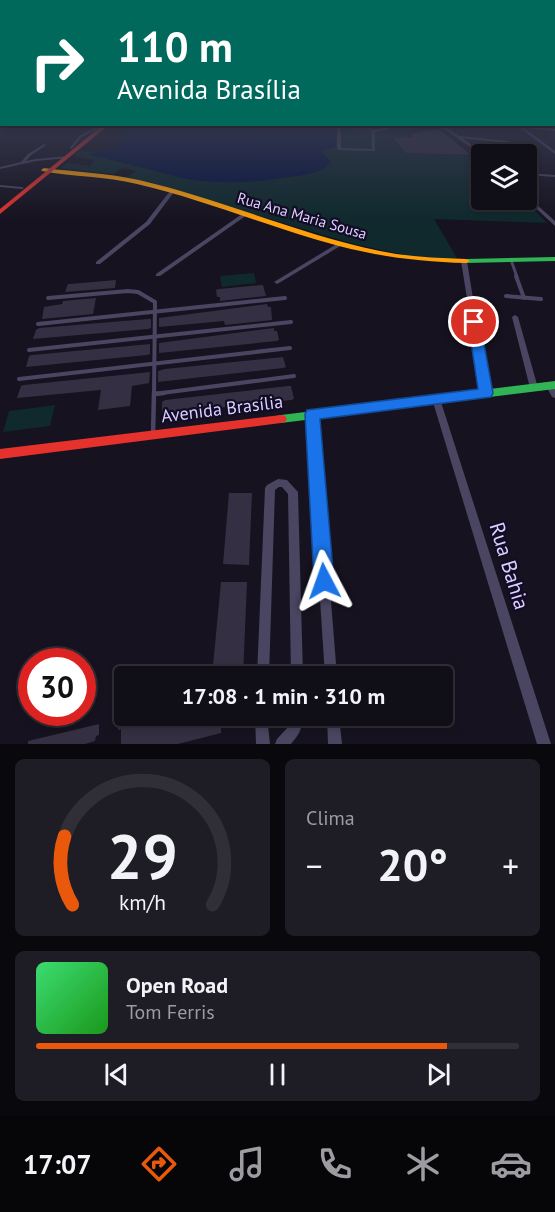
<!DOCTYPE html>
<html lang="pt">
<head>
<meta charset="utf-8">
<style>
  :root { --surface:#100e17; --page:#1e1c24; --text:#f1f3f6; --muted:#9c9ca1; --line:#302e36; --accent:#ea580c }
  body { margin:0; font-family:"PT Sans",sans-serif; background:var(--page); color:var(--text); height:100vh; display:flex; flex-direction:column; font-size:22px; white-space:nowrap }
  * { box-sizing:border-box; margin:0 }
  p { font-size:20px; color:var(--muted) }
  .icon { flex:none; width:33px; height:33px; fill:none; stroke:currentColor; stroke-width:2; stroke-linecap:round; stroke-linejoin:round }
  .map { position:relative; height:744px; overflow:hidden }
  .panel { display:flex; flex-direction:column; gap:15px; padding:15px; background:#09080d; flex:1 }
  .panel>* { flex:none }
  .guide { position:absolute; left:0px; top:0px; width:555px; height:126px; box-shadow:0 3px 9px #0003,0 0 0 2px var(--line); background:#00695c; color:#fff; overflow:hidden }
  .tools { position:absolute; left:471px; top:144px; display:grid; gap:12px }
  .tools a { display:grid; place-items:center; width:66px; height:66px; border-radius:6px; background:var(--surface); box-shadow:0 3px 9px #0003,0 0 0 2px var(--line); font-size:30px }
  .speed { position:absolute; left:18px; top:648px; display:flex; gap:12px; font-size:30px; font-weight:700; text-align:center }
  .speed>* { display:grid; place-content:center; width:78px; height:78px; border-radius:50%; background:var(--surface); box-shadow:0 3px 9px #0003,0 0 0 2px var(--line); line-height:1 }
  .speed .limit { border:9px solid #d22; background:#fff; color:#111 }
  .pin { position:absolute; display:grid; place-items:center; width:51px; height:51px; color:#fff; margin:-26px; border:3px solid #fff; border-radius:50%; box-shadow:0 2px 6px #0007 }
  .me { position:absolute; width:66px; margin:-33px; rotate:356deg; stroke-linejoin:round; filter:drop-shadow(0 0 4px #0008) }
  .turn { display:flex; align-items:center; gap:21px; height:126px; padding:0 18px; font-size:27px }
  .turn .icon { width:78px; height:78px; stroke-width:2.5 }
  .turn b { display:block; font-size:42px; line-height:51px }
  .big { font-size:45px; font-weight:700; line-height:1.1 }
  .panel .card { flex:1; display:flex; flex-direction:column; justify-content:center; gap:9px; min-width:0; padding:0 21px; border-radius:9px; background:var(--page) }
  .panel .dial { align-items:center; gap:0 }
  .dial svg { height:156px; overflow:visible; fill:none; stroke:var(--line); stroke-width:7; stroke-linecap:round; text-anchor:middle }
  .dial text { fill:var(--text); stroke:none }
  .song { display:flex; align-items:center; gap:18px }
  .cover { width:72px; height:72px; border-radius:9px; background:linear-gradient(135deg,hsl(140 70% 55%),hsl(120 70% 35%)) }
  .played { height:6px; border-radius:3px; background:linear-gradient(90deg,var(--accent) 85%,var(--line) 85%) }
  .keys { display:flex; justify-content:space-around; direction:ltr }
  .heat { display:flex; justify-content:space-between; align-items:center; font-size:33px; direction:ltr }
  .panel .tiles { flex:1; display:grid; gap:15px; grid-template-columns:1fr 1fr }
  .card:last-child { grid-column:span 2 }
  .trip { position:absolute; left:114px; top:666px; width:339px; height:60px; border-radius:6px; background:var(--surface); box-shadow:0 3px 9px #0003,0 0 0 2px var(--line); font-weight:700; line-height:60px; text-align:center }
  .tabs { display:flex; height:96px; justify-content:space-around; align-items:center; background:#060609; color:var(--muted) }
  .tabs .icon { width:42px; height:42px }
  .tabs .on { color:var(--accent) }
  .tabs b { font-size:27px; color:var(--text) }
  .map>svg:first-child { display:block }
  .green { fill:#0f292d }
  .water { fill:#061442 }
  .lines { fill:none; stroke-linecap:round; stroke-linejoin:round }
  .stream { stroke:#061442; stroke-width:1.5 }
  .building { fill:#342f42 }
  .lane-far3 { stroke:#4a4561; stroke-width:2 }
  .lane-far2 { stroke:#4a4561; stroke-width:3 }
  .lane-far1 { stroke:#4a4561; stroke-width:4 }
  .lane { stroke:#4a4561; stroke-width:4.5 }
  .street { fill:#4a4561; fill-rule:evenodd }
  .fast { fill:#30b455; fill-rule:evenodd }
  .slow { fill:#ff9f0a; fill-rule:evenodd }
  .jam { fill:#e5322d; fill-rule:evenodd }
  .route { fill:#1a73e8; stroke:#114b97; stroke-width:1.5 }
  .labels { text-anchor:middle; stroke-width:4.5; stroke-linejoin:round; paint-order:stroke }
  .far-street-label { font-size:15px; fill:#dbd0ff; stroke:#130c25 }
  .street-label { font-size:18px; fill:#dbd0ff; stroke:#130c25 }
  .near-street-label { font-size:21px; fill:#dbd0ff; stroke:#130c25 }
</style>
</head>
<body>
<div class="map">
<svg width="555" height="744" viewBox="0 0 555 744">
  <rect width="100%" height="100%" fill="#16121f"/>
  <g class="green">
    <path d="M 337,125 L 435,125 L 404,130 L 414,130 L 406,134 L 415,143 L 394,139 L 406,153 L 480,156 L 482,200 L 524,200 L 547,223 L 434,219 L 457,258 L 432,261 L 354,244 L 127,177 L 137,171 L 123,168 L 113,174 L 60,168 L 67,163 L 90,166 L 95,160 L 73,156 L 79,151 L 99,152 L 90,155 L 149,169 L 320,151 L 336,147 Z"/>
    <path d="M 254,273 L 256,283 L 222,287 L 220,276 Z"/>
    <path d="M 55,405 L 50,426 L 3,432 L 9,411 Z"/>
  </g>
  <path class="water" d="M 118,125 L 337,125 L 336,147 L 321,151 L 331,162 C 321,174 304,175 289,177 C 254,183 213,185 178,177 C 148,170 118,159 88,155 L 118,146 L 125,129 L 115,127 Z"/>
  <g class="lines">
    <path class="stream" d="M 110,126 L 119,127"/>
  </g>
  <g class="building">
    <path d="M 439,129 L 471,155 L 406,153 L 393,138 L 414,137 L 410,134 Z"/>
    <path d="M 116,280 L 115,288 L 65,292 L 68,284 L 70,284 Z"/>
    <path d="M 261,285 L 263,285 L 266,296 L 220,301 L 220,297 L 217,297 L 216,290 L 219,289 Z"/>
    <path d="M 96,298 L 93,314 L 42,319 L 44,307 L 62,304 L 63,301 Z"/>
    <path d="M 267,304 L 268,307 L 271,307 L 272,320 L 225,325 L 224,321 L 159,327 L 159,318 Z"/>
    <path d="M 148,319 L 151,319 L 151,328 L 148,329 L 33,339 L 36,330 L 39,328 Z"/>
    <path d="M 274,328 L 274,331 L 277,331 L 279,340 L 277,341 L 159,353 L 159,343 Z"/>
    <path d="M 150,344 L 150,354 L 147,355 L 26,367 L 29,356 L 32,355 Z"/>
    <path d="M 283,357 L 286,367 L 283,368 L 158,382 L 158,371 L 165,369 Z"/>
    <path d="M 150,372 L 149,383 L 132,386 L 130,406 L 98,410 L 101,390 L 17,398 L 21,386 L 24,385 Z"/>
    <path d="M 288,386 L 291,386 L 294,399 L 291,400 L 162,414 L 162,402 L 165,400 Z"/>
    <path d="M 229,493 L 252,493 L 249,565 L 223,564 Z"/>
    <path d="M 221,582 L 247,582 L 243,676 L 212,676 Z"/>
    <path d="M 135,716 L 202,716 L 202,721 L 217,718 L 218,724 L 221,723 L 221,733 L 178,744 L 121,744 L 121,729 L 118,730 L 118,719 Z"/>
    <path d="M 99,724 L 99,735 L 96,736 L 95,741 L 85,744 L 28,744 L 28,741 Z"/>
  </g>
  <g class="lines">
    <g class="lane-far3">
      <path d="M 459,137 L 508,142"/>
      <path d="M 71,148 L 80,137 L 102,125"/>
      <path d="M 526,174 L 555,176"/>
    </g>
    <path class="lane-far2" d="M 511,260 L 517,277"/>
    <g class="lane-far1">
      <path d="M 516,276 L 524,298"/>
      <path d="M 506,296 L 541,299"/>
      <path d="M 48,298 L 128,291 L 138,292 L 155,302 L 154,394"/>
      <path d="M 38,324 L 285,298"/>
      <path d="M 29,350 L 291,322"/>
      <path d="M 19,379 L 290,348"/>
      <path d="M 154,394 L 294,376"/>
    </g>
    <g class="lane">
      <path d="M 154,394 L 164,393"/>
      <path d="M 153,434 L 154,393"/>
    </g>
    <g class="street">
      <path d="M 341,124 L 345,124 L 341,127 L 341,148 L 372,149 L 371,131 L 366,128 L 353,129 L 348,124 L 352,124 L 355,127 L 387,124 L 385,125 L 390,129 L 375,132 L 375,151 L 339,150 L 337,149 L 337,127 ZM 381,126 L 384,128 L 374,130 L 370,128 Z"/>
      <path d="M 415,124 L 419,124 L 423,127 L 420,128 Z"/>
      <path d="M 437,124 L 441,124 L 485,154 L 482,155 Z"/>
      <path d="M 496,124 L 512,124 L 555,129 L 555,131 L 524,128 L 555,151 L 555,154 L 520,128 Z"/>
      <path d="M 44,144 L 45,144 L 45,146 L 30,156 L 26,161 L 36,159 L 68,156 L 70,157 L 68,158 L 36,161 L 0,169 L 0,167 L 21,162 L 28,154 Z"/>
      <path d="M 0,185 L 22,187 L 24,188 L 22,189 L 0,187 Z"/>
      <path d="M 170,191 L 174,192 L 150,224 L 100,264 L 96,264 L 96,262 L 146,222 Z"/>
      <path d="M 526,195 L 555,221 L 555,226 L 526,199 Z"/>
      <path d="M 242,214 L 247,215 L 160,276 L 156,276 L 156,274 Z"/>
      <path d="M 340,242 L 343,244 L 342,245 L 279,283 L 277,284 L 274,282 Z"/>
      <path d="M 464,259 L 467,261 L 475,311 L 472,313 L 469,311 L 461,261 Z"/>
      <path d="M 515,315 L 518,317 L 538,388 L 537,390 L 531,390 L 530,388 L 512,317 Z"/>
      <path d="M 472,320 L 476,320 L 477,322 L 490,393 L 489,395 L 483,395 L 482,393 L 471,322 Z"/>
      <path d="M 550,383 L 553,384 L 555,388 L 555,398 L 552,397 L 546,386 L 547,384 Z"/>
      <path d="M 436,396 L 439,397 L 440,399 L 551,744 L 537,744 L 432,399 L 433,397 Z"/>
      <path d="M 312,411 L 315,412 L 316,414 L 337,676 L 325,676 L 308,414 L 309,412 Z"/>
      <path d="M 278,479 L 287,480 L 298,492 L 303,676 L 291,676 L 288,494 L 282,487 L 279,487 L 275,490 L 269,676 L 257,676 L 265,488 L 267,485 Z"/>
      <path d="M 255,716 L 267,716 L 270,744 L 256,744 Z"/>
      <path d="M 290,716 L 302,716 C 302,730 300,733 291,744 L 275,744 L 277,739 L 289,726 Z"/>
      <path d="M 327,716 L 339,716 L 342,744 L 328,744 Z"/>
    </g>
    <g class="fast">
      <path d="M 555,257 L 555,261 L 466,263 L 462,261 L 466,259 Z"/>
      <path d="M 555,381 L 555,389 L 281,423 L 277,422 L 275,419 L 277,416 L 281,415 Z"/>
    </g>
    <path class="slow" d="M 44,168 C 76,172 108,173 139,180 C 221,199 298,234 380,251 C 408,257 437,258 466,259 L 470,261 L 466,263 C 423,262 381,257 339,246 C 271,228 206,200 137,184 C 106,176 73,177 42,171 L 41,170 Z"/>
    <g class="jam">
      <path d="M 104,124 L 110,124 L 0,214 L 0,209 Z"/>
      <path d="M 281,415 L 285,416 L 287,419 L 285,422 L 281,423 L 0,459 L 0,449 Z"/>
    </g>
  </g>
  <linearGradient id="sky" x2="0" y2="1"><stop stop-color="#0c0a11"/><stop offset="0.53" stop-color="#36394d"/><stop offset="1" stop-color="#36394d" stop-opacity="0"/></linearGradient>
  <rect width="555" height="222" fill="url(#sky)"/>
  <path class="route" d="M 474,318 L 480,322 L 493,393 L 491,397 L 320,419 L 334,581 L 331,588 L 324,591 L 317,588 L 314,581 L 305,414 L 307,410 L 478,389 L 468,322 Z"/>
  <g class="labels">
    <g class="far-street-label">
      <text transform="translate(302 216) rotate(16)" y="5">Rua Ana Maria Sousa</text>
    </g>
    <g class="street-label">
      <text transform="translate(222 409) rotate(-7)" y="6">Avenida Brasília</text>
    </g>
    <g class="near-street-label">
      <text transform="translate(509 566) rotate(73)" y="7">Rua Bahia</text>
    </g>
  </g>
</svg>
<div class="tools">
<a><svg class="icon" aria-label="layers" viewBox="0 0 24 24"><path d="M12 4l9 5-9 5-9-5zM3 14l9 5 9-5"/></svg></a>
</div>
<div class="speed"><div class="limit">30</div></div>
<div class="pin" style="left:474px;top:322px;background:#d93025"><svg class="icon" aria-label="arrive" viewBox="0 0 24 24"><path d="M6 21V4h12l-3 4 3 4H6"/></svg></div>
<svg class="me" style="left:324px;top:581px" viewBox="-20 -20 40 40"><path d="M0-17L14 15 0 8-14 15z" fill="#1a73e8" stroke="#fff" stroke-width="4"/></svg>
<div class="trip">17:08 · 1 min · 310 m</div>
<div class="guide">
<div class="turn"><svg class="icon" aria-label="right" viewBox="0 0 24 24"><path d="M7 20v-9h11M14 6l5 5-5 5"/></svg><div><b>110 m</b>Avenida Brasília</div></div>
</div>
</div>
<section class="panel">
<div class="tiles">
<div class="card dial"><svg viewBox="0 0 100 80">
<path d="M14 69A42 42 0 1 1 86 69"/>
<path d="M14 69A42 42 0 0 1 10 34" stroke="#ea580c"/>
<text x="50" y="56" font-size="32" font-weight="700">29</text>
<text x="50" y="72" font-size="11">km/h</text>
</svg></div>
<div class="card"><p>Clima</p>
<div class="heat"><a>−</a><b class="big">20°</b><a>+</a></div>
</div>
<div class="card">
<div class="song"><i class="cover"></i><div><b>Open Road</b><p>Tom Ferris</p></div></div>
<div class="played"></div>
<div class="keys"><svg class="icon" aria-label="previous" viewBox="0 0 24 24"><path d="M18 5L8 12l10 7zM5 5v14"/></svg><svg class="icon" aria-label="pause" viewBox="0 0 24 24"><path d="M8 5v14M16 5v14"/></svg><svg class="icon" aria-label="next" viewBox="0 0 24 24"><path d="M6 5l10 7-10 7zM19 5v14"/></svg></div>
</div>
</div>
</section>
<nav class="tabs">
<b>17:07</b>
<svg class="icon on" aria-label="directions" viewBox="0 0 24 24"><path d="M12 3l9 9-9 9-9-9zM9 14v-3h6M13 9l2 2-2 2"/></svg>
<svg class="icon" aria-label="music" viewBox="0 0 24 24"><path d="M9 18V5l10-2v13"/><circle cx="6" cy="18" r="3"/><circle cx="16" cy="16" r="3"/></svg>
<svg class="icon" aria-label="phone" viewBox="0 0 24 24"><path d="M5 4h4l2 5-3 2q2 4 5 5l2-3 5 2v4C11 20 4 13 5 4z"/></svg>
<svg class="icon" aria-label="climate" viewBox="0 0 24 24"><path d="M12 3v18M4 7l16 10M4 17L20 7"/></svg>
<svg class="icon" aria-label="car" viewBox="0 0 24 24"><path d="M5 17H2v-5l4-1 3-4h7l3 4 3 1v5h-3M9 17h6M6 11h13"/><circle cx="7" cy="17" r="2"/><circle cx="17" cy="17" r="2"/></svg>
</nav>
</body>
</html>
